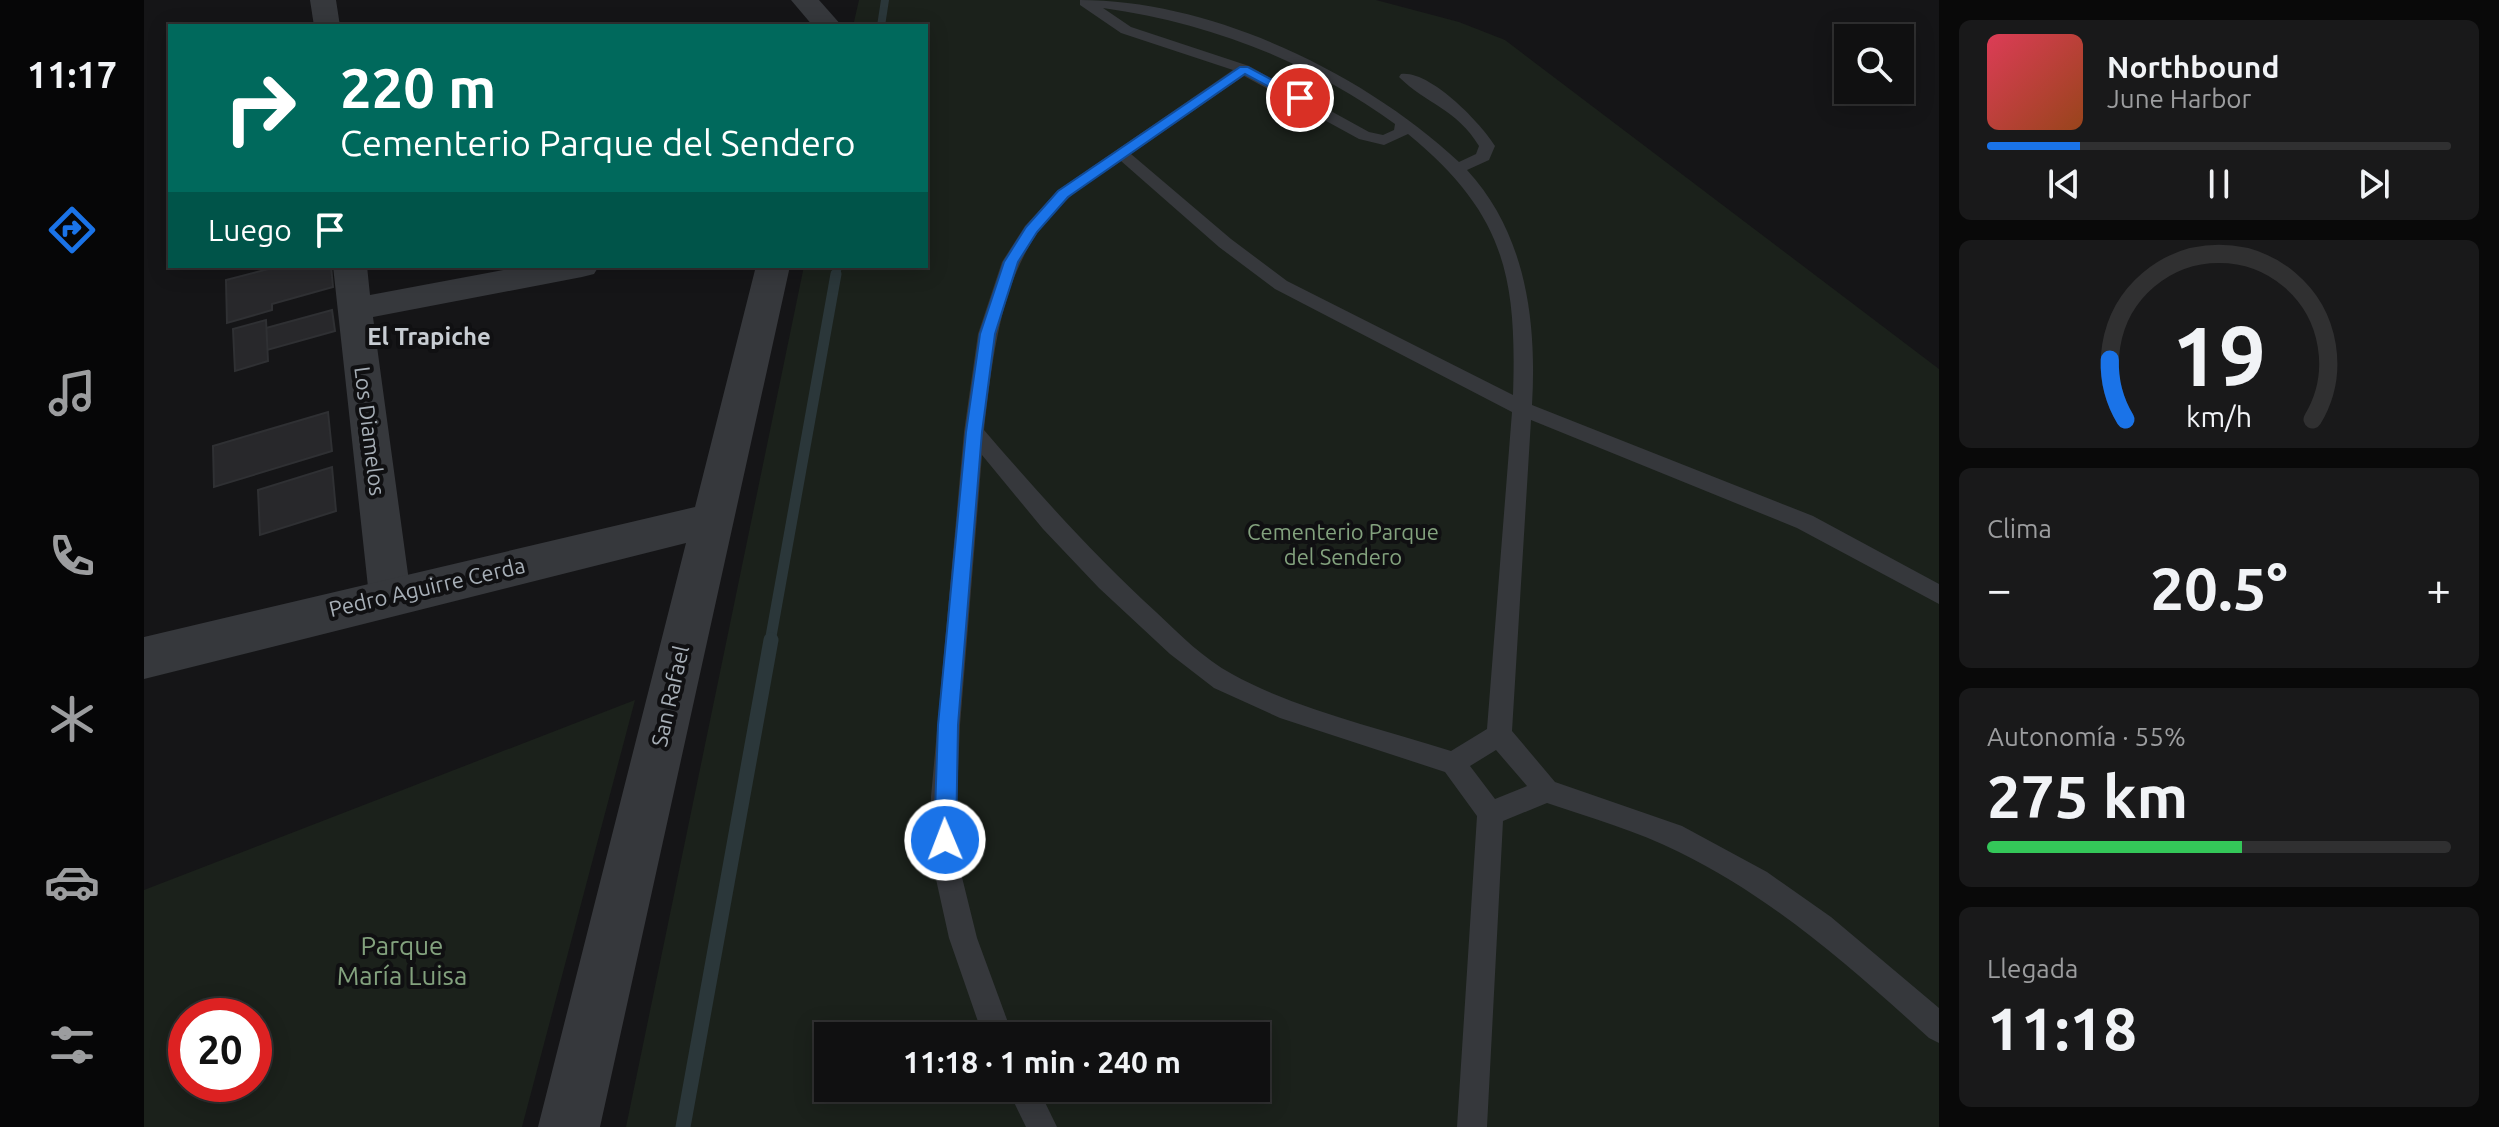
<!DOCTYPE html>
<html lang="es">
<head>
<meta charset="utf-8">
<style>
  :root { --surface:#101011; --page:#19191a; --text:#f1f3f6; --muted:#9c9d9f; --line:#303031; --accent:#1a73e8 }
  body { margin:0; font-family:Ubuntu,sans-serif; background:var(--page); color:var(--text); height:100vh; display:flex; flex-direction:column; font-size:30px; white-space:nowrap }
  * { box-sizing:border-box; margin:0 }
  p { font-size:26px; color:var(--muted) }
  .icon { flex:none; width:44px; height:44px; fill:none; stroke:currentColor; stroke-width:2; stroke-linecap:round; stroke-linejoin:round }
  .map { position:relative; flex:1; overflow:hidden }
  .panel { display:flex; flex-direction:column; gap:20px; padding:20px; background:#090909; width:560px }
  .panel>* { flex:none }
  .banner { position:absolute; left:24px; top:24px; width:760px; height:244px; border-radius:0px; box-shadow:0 4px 20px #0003,0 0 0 2px var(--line); background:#00695c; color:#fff; overflow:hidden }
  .tools { position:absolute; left:1690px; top:24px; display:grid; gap:16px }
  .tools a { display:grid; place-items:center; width:80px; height:80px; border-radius:0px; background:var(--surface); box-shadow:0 4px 20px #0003,0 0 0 2px var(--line); font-size:40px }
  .speed { position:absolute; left:24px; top:998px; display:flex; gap:16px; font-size:40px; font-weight:700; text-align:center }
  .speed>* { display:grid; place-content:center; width:104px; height:104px; border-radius:50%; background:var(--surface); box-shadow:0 4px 20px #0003,0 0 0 2px var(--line); line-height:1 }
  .speed .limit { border:12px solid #d22; background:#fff; color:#111 }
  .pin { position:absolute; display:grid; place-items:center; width:68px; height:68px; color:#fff; margin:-34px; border:4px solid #fff; border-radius:50%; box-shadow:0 2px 8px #0007 }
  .me { position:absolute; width:88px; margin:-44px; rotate:359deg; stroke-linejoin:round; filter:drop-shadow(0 0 6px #0008) }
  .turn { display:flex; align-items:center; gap:28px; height:168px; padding:0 40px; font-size:36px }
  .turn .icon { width:104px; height:104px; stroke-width:2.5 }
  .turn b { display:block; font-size:56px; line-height:68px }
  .then { display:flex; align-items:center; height:76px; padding:0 40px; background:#0003; gap:16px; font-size:30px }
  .big { font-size:60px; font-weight:700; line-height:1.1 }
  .panel .card { flex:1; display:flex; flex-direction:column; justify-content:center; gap:12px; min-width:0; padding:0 28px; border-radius:12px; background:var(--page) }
  .panel .dial { align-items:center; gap:0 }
  .dial svg { height:208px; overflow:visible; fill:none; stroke:var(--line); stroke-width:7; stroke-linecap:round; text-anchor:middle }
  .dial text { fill:var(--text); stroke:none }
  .song { display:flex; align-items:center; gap:24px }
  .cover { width:96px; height:96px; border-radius:12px; background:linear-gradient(135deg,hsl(350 70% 55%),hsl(20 70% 35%)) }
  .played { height:8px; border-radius:4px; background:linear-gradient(90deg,var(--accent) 20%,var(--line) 20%) }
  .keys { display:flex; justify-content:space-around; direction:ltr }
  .heat { display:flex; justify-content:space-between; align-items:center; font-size:44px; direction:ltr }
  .charge { height:12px; border-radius:6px; background:linear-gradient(90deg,#34c759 55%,var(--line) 0) }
  .trip { position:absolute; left:670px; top:1022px; width:456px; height:80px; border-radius:0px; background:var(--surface); box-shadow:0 4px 20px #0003,0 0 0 2px var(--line); font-weight:700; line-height:80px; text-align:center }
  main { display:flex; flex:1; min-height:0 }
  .menu { display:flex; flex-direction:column; width:144px; justify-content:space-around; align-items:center; background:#060607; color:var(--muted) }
  .menu .icon { width:56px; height:56px }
  .menu .current { color:var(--accent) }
  .menu b { font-size:36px; color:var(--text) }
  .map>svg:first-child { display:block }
  .green { fill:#1b211b; fill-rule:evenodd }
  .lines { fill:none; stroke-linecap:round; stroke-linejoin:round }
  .stream-far2 { stroke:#2b373a; stroke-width:8 }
  .stream-far1 { stroke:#2b373a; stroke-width:11 }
  .stream { stroke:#2b373a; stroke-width:15 }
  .building { fill:#28282b; stroke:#2f3033; stroke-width:2 }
  .service { fill:#36383c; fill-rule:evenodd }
  .minor { fill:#36383c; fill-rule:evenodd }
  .tertiary { fill:#36383c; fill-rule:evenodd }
  .route { fill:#1a73e8; stroke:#114b97; stroke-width:2 }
  .labels { text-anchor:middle; stroke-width:8; stroke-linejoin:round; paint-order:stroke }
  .street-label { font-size:22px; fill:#a7afb7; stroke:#101012 }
  .park-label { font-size:22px; fill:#83a27e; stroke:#101012 }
  .neighbourhood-label { font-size:24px; font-weight:bold; fill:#c8cdd3; stroke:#101012 }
  .near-park-label { font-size:26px; fill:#83a27e; stroke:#101012 }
</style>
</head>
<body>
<main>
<nav class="menu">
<b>11:17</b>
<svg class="icon current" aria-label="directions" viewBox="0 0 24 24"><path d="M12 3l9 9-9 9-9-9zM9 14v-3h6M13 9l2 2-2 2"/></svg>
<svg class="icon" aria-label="music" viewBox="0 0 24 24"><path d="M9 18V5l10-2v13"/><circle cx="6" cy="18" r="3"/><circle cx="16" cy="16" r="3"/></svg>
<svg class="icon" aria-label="phone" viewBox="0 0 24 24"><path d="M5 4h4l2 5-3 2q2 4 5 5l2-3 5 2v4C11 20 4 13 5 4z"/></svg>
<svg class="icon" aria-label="climate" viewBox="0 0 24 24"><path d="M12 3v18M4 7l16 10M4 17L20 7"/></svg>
<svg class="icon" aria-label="car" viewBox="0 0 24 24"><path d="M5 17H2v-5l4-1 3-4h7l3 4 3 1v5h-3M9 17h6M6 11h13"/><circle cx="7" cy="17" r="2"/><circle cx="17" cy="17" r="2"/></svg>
<svg class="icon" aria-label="filters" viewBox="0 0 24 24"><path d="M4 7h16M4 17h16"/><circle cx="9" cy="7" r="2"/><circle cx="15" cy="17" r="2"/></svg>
</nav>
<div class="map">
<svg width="1795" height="1127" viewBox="0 0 1795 1127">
  <rect width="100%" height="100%" fill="#151517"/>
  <g class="green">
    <path d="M 715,0 L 1232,0 L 1315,22 L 1361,40 L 1795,369 L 1795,1127 L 482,1127 L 660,266 L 782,266 L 782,26 L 709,26 ZM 684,1036 L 1112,1036 L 1112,1088 L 684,1088 Z"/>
    <path d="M 491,700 L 378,1127 L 0,1127 L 0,890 ZM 42,1016 L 110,1016 L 110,1084 L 42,1084 Z"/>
  </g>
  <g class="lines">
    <g class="stream-far2">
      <path d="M 737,26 L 741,0"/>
      <path d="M 692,276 L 694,266"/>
    </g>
    <path class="stream-far1" d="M 626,642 L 692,274"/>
    <path class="stream" d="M 539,1127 L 627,640"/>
  </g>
  <g class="building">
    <path d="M 136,266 L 187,266 L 189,287 L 128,304 L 128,310 L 83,323 L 82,280 Z"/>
    <path d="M 188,310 L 191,331 L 123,350 L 122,328 Z"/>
    <path d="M 122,320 L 124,361 L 91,371 L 89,329 Z"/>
    <path d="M 184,412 L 188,451 L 70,487 L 69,446 Z"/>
    <path d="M 188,467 L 192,511 L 116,535 L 114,490 Z"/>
  </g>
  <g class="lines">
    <g class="service">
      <path d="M 936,0 C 1068,0 1220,73 1315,162 L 1332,154 L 1335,146 C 1313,109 1282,104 1255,77 L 1257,74 C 1286,70 1337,123 1351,146 L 1345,160 L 1323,170 C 1382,234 1393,321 1388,405 L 1669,516 L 1795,584 L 1795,604 L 1653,528 L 1387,420 L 1368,731 L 1411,782 L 1538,826 L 1623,872 L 1687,917 L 1795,1008 L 1795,1043 L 1785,1038 C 1708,968 1629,898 1535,852 C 1493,831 1447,818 1403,803 L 1359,821 L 1343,1127 L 1313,1127 L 1333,816 L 1301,772 L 1136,718 L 1070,688 L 1026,654 L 955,588 L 899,529 L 838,455 L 816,725 L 813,797 L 814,861 L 833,938 L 869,1036 L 839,1036 L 805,938 L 788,861 L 787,797 L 820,432 L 834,334 L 858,262 L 881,226 L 913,191 L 1089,70 L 977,33 L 936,5 ZM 959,8 C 1066,23 1164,61 1251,124 L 1250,130 L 1239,135 L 1225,132 L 1105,66 L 987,27 ZM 1100,76 L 1215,139 L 1240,145 L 1264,134 C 1360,213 1373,275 1369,395 L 1143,281 L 1087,239 L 987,154 ZM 977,161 L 1075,247 L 1131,289 L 1368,412 L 1343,729 L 1307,751 C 1236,728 1153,710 1088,674 C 1060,659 1035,634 1012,612 C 950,555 895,494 840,430 C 850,348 858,254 926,197 C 942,183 960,173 977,161 ZM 1352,750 L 1383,786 L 1351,799 L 1326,766 Z"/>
      <path d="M 863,1088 L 894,1088 L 913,1127 L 882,1127 Z"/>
    </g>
    <g class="minor">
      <path d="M 166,0 L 192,0 L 196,26 L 170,26 Z"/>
      <path d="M 189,266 L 223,266 L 226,295 L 381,266 L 455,266 L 450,274 L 438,277 L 229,317 L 267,596 L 261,609 L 246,614 L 231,609 L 225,596 Z"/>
    </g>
    <g class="tertiary">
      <path d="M 647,0 L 675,0 L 698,26 L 669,26 Z"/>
      <path d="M 612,266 L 646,266 L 456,1127 L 394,1127 L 542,543 L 0,679 L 0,637 L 551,507 Z"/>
    </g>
  </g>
  <path class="route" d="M 1096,67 L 1104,67 L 1162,98 L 1152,101 L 1101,74 L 924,197 L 893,232 L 874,262 L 851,334 L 838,432 L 814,725 L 812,840 L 809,847 L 801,850 L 793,847 L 790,840 L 794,725 L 822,432 L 836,334 L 860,262 L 882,227 L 914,191 Z"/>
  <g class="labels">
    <g class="street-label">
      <text transform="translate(226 431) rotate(83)" y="8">Los Diamelos</text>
      <text transform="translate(283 587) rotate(-13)" y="8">Pedro Aguirre Cerda</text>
      <text transform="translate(526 696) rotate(-77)" y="8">San Rafael</text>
    </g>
    <g class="park-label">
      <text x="1199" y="540">Cementerio Parque<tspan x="1199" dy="25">del Sendero</tspan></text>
    </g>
    <g class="neighbourhood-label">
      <text x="285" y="345">El Trapiche</text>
    </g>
    <g class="near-park-label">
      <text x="258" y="955">Parque<tspan x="258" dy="30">María Luisa</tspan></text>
    </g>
  </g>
</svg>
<div class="tools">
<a><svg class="icon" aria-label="search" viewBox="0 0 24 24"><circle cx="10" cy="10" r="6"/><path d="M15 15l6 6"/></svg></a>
</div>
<div class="speed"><div class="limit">20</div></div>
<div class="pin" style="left:1156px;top:98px;background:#d93025"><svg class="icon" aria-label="arrive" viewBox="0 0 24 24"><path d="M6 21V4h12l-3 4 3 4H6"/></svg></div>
<svg class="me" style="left:801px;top:840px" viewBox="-20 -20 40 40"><circle r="17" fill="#1a73e8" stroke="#fff" stroke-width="3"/><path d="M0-11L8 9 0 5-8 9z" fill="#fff"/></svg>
<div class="trip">11:18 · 1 min · 240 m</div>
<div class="banner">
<div class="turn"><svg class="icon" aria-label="right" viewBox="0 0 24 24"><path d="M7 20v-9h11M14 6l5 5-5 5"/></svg><div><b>220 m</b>Cementerio Parque del Sendero</div></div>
<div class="then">Luego<svg class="icon" aria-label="arrive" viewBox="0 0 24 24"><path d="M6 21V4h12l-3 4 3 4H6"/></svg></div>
</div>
</div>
<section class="panel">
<div class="card">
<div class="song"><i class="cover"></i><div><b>Northbound</b><p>June Harbor</p></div></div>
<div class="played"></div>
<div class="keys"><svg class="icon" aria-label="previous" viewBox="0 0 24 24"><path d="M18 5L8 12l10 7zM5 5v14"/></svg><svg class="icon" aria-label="pause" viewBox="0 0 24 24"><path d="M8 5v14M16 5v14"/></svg><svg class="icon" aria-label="next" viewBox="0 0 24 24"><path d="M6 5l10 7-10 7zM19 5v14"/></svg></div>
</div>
<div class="card dial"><svg viewBox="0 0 100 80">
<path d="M14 69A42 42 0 1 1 86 69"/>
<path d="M14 69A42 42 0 0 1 8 46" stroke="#1a73e8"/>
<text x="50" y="56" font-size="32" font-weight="700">19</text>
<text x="50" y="72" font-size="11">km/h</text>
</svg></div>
<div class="card"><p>Clima</p>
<div class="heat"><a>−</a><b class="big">20.5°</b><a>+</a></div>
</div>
<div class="card"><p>Autonomía · 55%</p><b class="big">275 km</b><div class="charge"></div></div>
<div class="card"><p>Llegada</p><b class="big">11:18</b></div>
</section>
</main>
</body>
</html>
